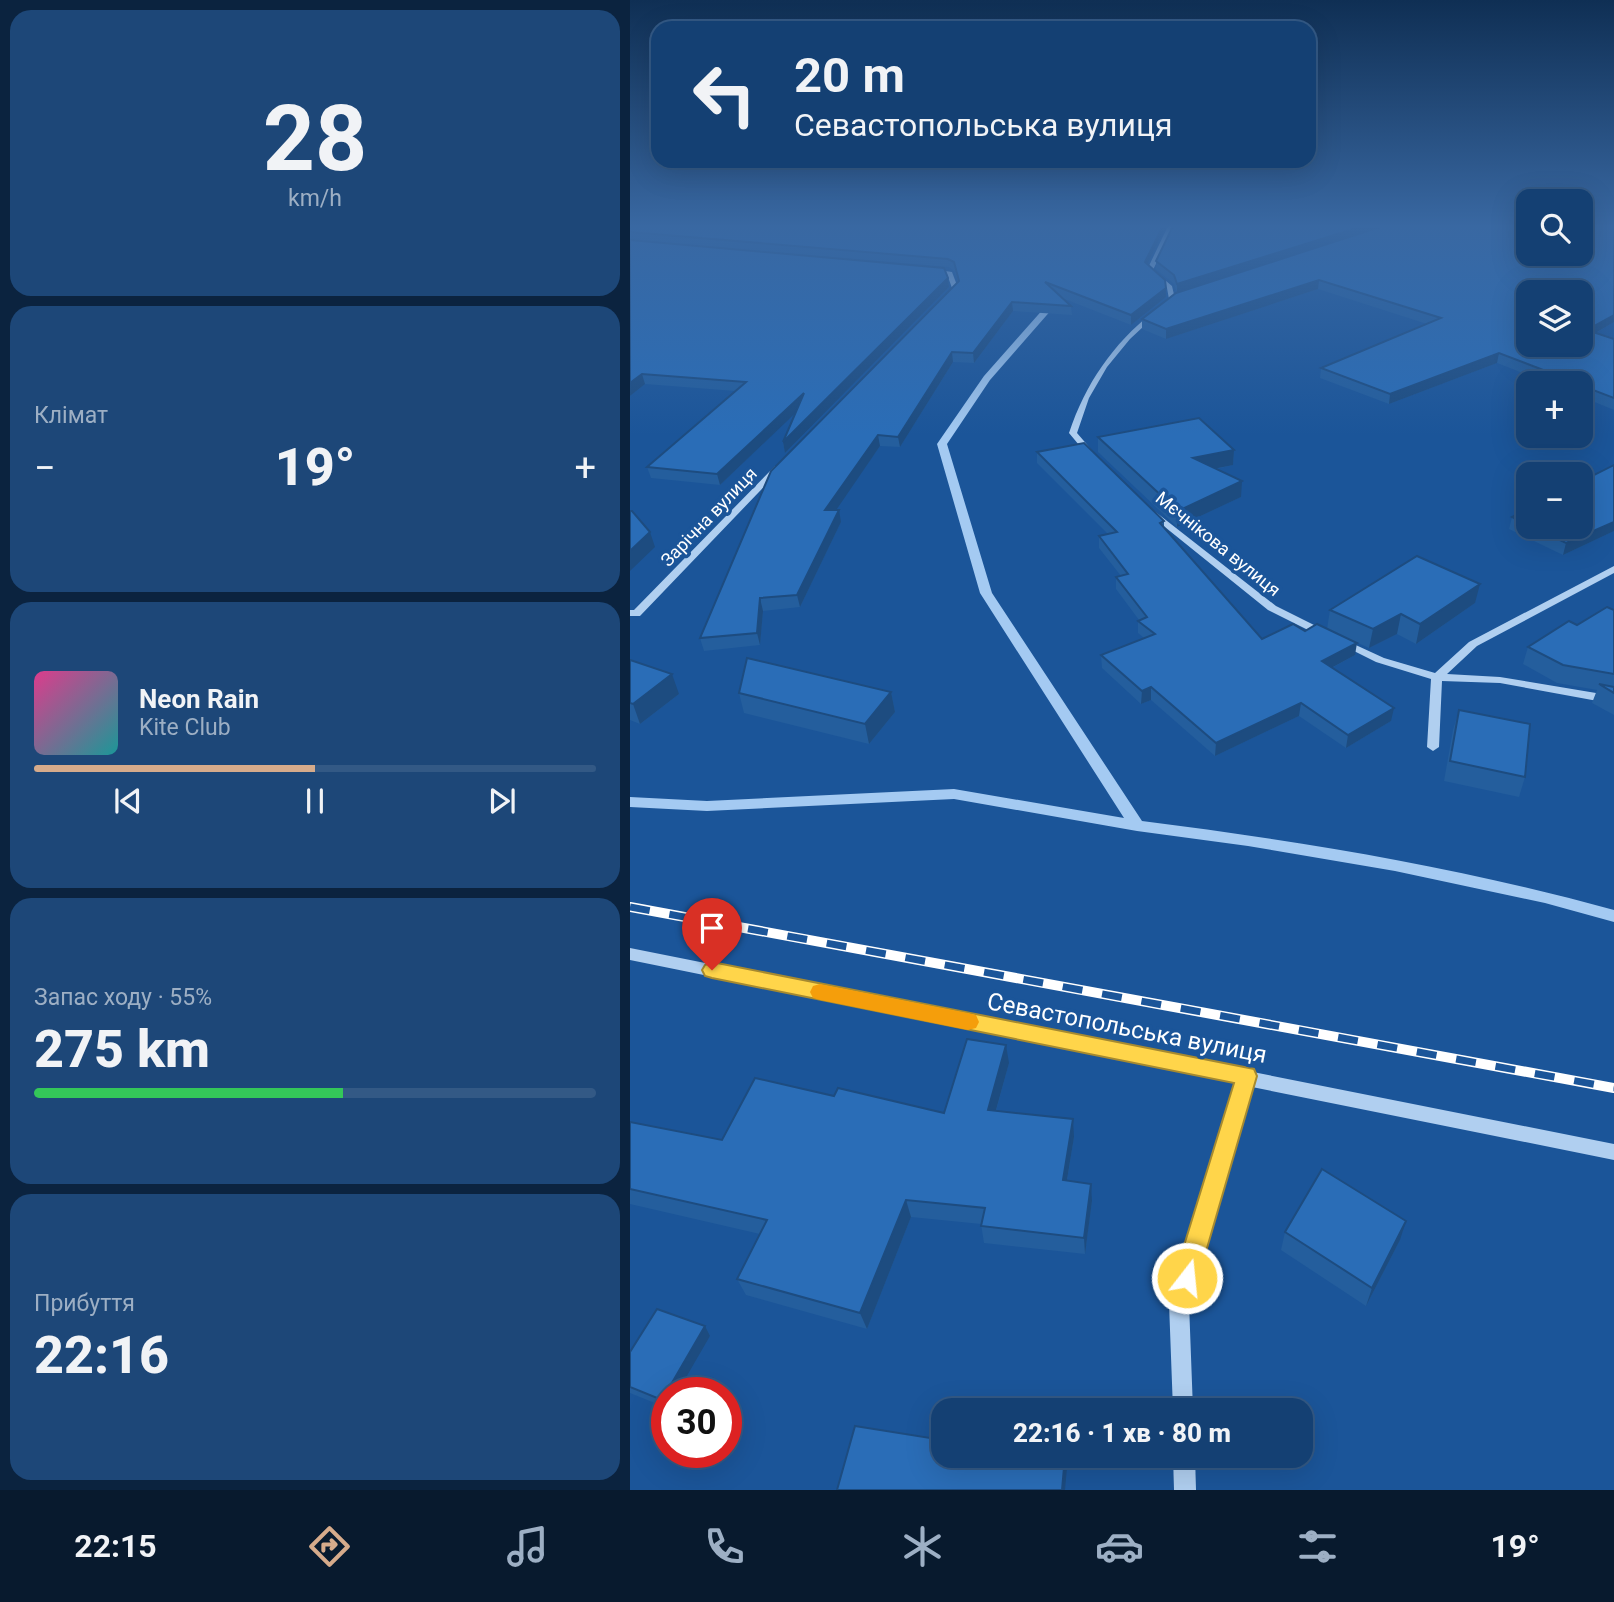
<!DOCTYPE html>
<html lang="uk">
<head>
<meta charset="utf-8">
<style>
  :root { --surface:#144073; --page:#1d4778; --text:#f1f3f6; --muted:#9dafc4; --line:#335985; --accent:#d6ab8b }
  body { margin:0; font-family:Roboto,sans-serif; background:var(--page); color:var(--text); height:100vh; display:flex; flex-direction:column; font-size:26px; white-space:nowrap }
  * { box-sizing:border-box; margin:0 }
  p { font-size:23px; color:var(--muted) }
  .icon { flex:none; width:38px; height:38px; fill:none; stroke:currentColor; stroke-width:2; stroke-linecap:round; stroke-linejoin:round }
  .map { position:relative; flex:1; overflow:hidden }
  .details { display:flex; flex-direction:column; gap:10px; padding:10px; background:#0b233f; width:630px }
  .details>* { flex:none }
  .top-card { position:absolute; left:21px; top:21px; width:665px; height:147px; border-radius:21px; box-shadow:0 7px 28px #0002,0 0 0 2px var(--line); background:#144073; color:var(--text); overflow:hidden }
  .tools { position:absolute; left:886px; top:189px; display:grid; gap:14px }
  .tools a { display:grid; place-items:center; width:77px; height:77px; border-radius:14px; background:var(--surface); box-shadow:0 7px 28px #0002,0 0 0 2px var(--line); font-size:35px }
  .speed { position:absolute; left:21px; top:1377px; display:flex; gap:14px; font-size:35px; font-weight:700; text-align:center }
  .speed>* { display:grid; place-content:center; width:91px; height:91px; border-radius:50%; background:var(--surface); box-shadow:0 7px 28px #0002,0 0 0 2px var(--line); line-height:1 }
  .speed .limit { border:10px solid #d22; background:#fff; color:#111 }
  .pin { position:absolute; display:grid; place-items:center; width:60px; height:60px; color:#fff; margin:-72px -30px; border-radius:50% 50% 50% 0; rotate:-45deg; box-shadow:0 0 7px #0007 }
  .pin .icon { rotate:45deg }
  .me { position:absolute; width:77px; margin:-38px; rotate:16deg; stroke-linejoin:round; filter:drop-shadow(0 0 5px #0008) }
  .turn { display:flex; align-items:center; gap:24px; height:147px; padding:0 28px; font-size:32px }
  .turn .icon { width:91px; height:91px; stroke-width:2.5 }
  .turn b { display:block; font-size:49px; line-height:60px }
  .big { font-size:52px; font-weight:800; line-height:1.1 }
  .details .tile { flex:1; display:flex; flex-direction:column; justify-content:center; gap:10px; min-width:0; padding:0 24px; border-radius:21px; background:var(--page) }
  .details .dial { align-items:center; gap:0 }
  .dial b { font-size:91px; line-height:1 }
  .song { display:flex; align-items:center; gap:21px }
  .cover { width:84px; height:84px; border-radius:10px; background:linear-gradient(135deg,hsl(330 70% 55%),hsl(180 70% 35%)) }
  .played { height:7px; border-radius:4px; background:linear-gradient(90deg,var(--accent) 50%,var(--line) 50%) }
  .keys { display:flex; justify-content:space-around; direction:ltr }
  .heat { display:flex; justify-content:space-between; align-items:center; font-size:38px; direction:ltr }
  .charge { height:10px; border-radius:5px; background:linear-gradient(90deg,#34c759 55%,var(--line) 0) }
  .trip { position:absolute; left:301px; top:1398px; width:382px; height:70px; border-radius:21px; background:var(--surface); box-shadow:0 7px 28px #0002,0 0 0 2px var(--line); font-weight:800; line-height:70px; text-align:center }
  .dock { display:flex; height:112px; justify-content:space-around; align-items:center; background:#081a2e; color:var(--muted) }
  .dock .icon { width:49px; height:49px }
  .dock .on { color:var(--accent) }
  .dock b { font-size:32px; color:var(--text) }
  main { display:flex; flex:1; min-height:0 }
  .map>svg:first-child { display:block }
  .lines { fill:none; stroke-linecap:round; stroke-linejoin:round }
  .stream { fill:#a4caf2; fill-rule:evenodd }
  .minor { fill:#b0cff0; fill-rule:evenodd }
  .rail-casing { stroke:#fff; stroke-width:10 }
  .rail { stroke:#1b5599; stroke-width:7; stroke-dasharray:20; stroke-linecap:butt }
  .wall { fill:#245e9d }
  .shaded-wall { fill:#1d4c80 }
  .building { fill:#2a6db7; stroke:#1d4c80; stroke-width:2; fill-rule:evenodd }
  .route { fill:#ffd54a; stroke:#a68a30; stroke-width:2 }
  .slow { fill:#f59e0b }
  .labels { text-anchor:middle; stroke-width:7; stroke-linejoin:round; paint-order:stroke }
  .far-street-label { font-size:18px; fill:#fff; stroke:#1b5599 }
  .near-street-label { font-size:24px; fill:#fff; stroke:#1b5599 }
</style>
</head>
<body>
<main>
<section class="details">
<div class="tile dial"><b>28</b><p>km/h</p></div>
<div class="tile"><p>Клімат</p>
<div class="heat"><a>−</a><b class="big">19°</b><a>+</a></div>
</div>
<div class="tile">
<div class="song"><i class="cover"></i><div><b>Neon Rain</b><p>Kite Club</p></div></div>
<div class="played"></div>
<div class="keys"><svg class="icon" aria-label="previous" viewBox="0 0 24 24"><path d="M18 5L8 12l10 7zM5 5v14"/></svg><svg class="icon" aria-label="pause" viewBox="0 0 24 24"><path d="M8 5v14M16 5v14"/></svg><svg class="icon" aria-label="next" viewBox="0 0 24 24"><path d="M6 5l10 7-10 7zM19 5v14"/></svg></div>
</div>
<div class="tile"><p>Запас ходу · 55%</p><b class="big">275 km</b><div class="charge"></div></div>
<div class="tile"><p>Прибуття</p><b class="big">22:16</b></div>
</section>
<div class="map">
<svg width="984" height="1490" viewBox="0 0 984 1490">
  <rect width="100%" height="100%" fill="#1b5599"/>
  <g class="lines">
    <path class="stream" d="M 423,298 L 430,300 L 360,380 L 317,444 L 362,593 L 512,821 C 671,841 829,867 984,910 L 984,922 L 915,903 L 765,871 L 618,846 L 507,831 L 324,799 L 77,811 L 0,807 L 0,797 L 77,801 L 324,789 L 494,818 L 350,593 L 307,444 L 354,376 Z"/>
    <g class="minor">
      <path d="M 538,226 L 544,226 L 523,270 L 542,286 L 545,299 L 542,301 L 539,299 L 537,288 L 517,270 Z"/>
      <path d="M 302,269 L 322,272 L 328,288 L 318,299 L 313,298 L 322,288 L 317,274 L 300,272 Z"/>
      <path d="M 523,312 L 528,313 L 500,339 L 477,367 L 459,398 L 447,433 L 466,455 L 459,457 L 439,433 C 455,384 483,344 523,312 Z"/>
      <path d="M 145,466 L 152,468 L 10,616 L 0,616 L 0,610 L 4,610 Z"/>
      <path d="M 523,510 L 646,606 L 700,633 L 701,635 L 700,637 L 692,637 L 638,610 L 520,515 L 518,513 Z"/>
      <path d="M 984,566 L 984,573 L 847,646 L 817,674 L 870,677 L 984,696 L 984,704 L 870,683 L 812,681 L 809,747 L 803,751 L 797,747 L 801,679 L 746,662 L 708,643 L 713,640 L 717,641 L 754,658 L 805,673 L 839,642 Z"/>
      <path d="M 0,948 L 613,1070 L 617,1069 L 623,1072 L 984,1144 L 984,1160 L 622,1087 L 559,1303 L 563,1410 L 543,1410 L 539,1303 L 606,1083 L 0,960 Z"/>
      <path d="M 543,1456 L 565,1456 L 566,1490 L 544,1490 Z"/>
    </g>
    <defs>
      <path id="rail" d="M 0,907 L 984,1088"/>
    </defs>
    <use href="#rail" class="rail-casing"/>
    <use href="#rail" class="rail"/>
  </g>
  <g class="wall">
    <path d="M 0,226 L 536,226 L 517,264 L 536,297 L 501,325 L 432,298 L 441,306 L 442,315 L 383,311 L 344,363 L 323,362 L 270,447 L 250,446 L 205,510 L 211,522 L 170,607 L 133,611 L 130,645 L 74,651 L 70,638 L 328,282 L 324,271 L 319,267 L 0,240 Z"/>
    <path d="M 984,226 L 984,322 L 966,333 L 984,339 L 984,410 L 950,396 L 950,383 L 918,383 L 867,363 L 759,404 L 690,378 L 691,368 L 797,324 L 688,289 L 536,339 L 512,329 L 512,319 L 547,293 L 544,284 L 526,269 L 526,261 Z"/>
    <path d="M 0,240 L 318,278 L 319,287 L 155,453 L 153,442 L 165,413 L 90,485 L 21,478 L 17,467 L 105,391 L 15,384 L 0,396 Z"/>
    <path d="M 468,437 L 604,450 L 603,465 L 586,469 L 611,497 L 547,527 L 468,452 Z"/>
    <path d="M 407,452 L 534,521 L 534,527 L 632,639 L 675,631 L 725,655 L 702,668 L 761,721 L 716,748 L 669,716 L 585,756 L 521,700 L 511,704 L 472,668 L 471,655 L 514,638 L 508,633 L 508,621 L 509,620 L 486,589 L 486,577 L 491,576 L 469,548 L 469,536 L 478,534 L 407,463 Z"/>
    <path d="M 984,465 L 984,531 L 933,555 L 879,529 L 882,517 L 898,509 L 898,527 L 950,527 Z"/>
    <path d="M 845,603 L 786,644 L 767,634 L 739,648 L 697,629 L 700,610 Z"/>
    <path d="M 984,610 L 984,715 L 962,703 L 967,690 L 927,683 L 893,664 L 898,647 Z"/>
    <path d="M 0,660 L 49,694 L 10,724 L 0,720 Z"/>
    <path d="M 261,692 L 265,712 L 239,744 L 114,713 L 109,693 Z"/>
    <path d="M 829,710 L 895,777 L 889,797 L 814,781 L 823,730 Z"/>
    <path d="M 379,1063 L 366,1111 L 444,1137 L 437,1181 L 462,1201 L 455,1254 L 354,1243 L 351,1224 L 281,1217 L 237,1329 L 116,1295 L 107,1279 L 130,1234 L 0,1204 L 0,1122 L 92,1140 L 204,1096 L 314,1113 Z"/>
    <path d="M 655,1232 L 770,1240 L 736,1306 L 651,1250 Z"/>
    <path d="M 80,1336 L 37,1393 L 37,1408 L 0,1393 L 0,1352 Z"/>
  </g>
  <g class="shaded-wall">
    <path d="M 533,226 L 536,226 L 514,271 L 515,262 Z"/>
    <path d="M 733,226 L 758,226 L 547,293 L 547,284 Z"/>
    <path d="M 318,278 L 319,287 L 155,453 L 153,442 Z"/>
    <path d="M 689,280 L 688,289 L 536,339 L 536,329 Z"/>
    <path d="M 536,288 L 536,297 L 501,325 L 501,315 Z"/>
    <path d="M 382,302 L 383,311 L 344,363 L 343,353 Z"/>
    <path d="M 984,315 L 984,322 L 955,339 L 957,330 Z"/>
    <path d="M 322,352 L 323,362 L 270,447 L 268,437 Z"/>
    <path d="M 869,353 L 867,363 L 759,404 L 760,394 Z"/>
    <path d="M 12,374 L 15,384 L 0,396 L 0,383 Z"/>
    <path d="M 174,393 L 176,403 L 90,485 L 87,474 Z"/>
    <path d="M 248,435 L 250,446 L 198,522 L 195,510 Z"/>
    <path d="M 604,450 L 603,465 L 563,473 L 563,458 Z"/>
    <path d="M 612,481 L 611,497 L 547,527 L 548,511 Z"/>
    <path d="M 209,510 L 211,522 L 170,607 L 167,595 Z"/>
    <path d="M 984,522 L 984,531 L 933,555 L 936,543 Z"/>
    <path d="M 20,532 L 25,547 L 0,571 L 0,551 Z"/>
    <path d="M 850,584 L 845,603 L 786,644 L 790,624 Z"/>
    <path d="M 130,598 L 133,611 L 130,645 L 127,633 Z"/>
    <path d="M 771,614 L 767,634 L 739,648 L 743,629 Z"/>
    <path d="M 727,643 L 725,655 L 690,674 L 692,661 Z"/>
    <path d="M 42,674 L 49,694 L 10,724 L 3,704 Z"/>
    <path d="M 521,687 L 521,700 L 511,704 L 512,691 Z"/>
    <path d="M 261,692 L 265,712 L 239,744 L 235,724 Z"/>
    <path d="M 671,703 L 669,716 L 585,756 L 586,743 Z"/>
    <path d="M 764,708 L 761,721 L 716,748 L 718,735 Z"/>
    <path d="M 376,1045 L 379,1063 L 361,1128 L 358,1110 Z"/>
    <path d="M 443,1119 L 444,1137 L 434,1198 L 433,1180 Z"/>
    <path d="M 461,1184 L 462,1201 L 455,1254 L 454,1238 Z"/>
    <path d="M 276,1200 L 281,1217 L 237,1329 L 230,1313 Z"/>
    <path d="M 776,1221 L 770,1240 L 736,1306 L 742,1288 Z"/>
    <path d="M 75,1326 L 80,1336 L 47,1393 L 37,1393 L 37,1406 L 32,1400 Z"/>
    <path d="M 435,1456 L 438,1456 L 435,1490 L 432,1490 Z"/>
  </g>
  <g class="building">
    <path d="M 0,226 L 533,226 L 515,262 L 535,280 L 536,288 L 501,315 L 415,282 L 441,306 L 382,302 L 343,353 L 322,352 L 268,437 L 248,435 L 195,510 L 209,510 L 167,595 L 130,598 L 127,633 L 70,638 L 141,471 L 329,281 L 324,262 L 318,259 L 0,232 Z"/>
    <path d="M 543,226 L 733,226 L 547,284 L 544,275 L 526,261 Z"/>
    <path d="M 753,226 L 898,226 L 898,254 L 950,254 L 950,226 L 984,226 L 984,315 L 957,330 L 984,339 L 984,398 L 950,385 L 950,383 L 947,383 L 869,353 L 760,394 L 691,368 L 811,318 L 689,280 L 536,329 L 512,319 L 546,293 ZM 898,292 L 950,292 L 950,345 L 898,345 Z"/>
    <path d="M 0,240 L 314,268 L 318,278 L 153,442 L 174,393 L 87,474 L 17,467 L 116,382 L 12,374 L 0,383 Z"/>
    <path d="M 569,418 L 604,450 L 563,458 L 612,481 L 548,511 L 468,437 Z"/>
    <path d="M 454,443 L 534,521 L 530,523 L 632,639 L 663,624 L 675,631 L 687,624 L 727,643 L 692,661 L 764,708 L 718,735 L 671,703 L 586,743 L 521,687 L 512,691 L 471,655 L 525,634 L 508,621 L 517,617 L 486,577 L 498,574 L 469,536 L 487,532 L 407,452 Z"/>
    <path d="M 984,465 L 984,522 L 936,543 L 902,527 L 950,527 L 950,482 Z"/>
    <path d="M 898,509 L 898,525 L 882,517 Z"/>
    <path d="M 0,511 L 2,511 L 20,532 L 0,551 Z"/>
    <path d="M 787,556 L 850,584 L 790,624 L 771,614 L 743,629 L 700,610 Z"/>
    <path d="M 977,607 L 984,610 L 984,674 L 933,665 L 898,647 L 939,621 L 947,625 Z"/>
    <path d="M 117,658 L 261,692 L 235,724 L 109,693 Z"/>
    <path d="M 0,660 L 42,674 L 3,704 L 0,703 Z"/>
    <path d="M 969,684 L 984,687 L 984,693 Z"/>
    <path d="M 829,710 L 900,724 L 895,777 L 820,761 Z"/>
    <path d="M 337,1039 L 376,1045 L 358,1110 L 443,1119 L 433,1180 L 461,1184 L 454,1238 L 351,1226 L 355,1208 L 276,1200 L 230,1313 L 107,1279 L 137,1220 L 0,1189 L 0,1122 L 92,1140 L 125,1078 L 204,1096 L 208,1088 L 314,1113 Z"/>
    <path d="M 692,1169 L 776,1221 L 742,1288 L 655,1232 Z"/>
    <path d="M 27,1309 L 75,1326 L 32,1400 L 0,1387 L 0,1352 Z"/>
    <path d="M 373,1397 L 441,1402 L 440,1410 L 371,1410 Z"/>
    <path d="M 225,1426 L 313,1440 L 313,1456 L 435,1456 L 432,1490 L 207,1490 Z"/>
  </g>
  <linearGradient id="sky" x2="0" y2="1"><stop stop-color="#0f2f54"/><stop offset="0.52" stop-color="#3968a2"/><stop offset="1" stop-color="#3968a2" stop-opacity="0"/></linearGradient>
  <rect width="984" height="435" fill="url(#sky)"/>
  <path class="route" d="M 82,962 L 624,1069 L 627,1076 L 566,1286 L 557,1290 L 548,1286 L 544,1278 L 604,1083 L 82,978 L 75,976 L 72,970 L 75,965 Z"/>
  <path class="slow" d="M 190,984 L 338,1013 L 346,1015 L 349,1022 L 346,1028 L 338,1030 L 190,1000 L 183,998 L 180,992 L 183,986 Z"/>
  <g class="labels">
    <g class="far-street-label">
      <text transform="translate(79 517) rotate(-46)" y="6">Зарічна вулиця</text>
      <text transform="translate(588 544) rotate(39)" y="6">Мєчнікова вулиця</text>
    </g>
    <g class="near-street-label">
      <text transform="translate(497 1028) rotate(11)" y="8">Севастопольська вулиця</text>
    </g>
  </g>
</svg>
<div class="tools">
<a><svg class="icon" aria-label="search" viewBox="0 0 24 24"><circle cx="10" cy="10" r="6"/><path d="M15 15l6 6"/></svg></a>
<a><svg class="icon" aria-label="layers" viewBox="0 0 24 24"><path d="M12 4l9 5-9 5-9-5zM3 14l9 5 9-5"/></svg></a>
<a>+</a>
<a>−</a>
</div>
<div class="speed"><div class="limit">30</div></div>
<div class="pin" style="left:82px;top:970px;background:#d93025"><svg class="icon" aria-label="arrive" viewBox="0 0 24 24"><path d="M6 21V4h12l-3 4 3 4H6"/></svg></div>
<svg class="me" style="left:557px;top:1278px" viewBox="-20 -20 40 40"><circle r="17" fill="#ffd54a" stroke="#fff" stroke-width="3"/><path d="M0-11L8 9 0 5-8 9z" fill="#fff"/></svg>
<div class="trip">22:16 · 1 хв · 80 m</div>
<div class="top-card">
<div class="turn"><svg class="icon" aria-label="left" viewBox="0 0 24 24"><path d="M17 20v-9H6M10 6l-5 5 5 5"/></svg><div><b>20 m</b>Севастопольська вулиця</div></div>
</div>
</div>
</main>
<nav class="dock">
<b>22:15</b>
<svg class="icon on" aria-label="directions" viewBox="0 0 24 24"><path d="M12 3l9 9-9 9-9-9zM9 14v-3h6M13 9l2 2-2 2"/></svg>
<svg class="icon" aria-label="music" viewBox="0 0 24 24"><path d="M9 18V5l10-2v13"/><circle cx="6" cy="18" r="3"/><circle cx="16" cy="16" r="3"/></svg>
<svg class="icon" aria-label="phone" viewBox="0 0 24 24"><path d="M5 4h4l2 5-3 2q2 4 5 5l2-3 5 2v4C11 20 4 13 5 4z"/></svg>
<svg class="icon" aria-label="climate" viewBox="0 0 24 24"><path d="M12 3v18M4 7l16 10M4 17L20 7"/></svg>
<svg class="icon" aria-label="car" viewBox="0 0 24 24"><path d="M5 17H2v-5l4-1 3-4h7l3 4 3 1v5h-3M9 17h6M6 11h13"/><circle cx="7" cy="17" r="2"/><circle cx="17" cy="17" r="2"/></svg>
<svg class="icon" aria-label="filters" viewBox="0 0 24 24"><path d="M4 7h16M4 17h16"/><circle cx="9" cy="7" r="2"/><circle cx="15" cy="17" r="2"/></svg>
<b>19°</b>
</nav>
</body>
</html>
